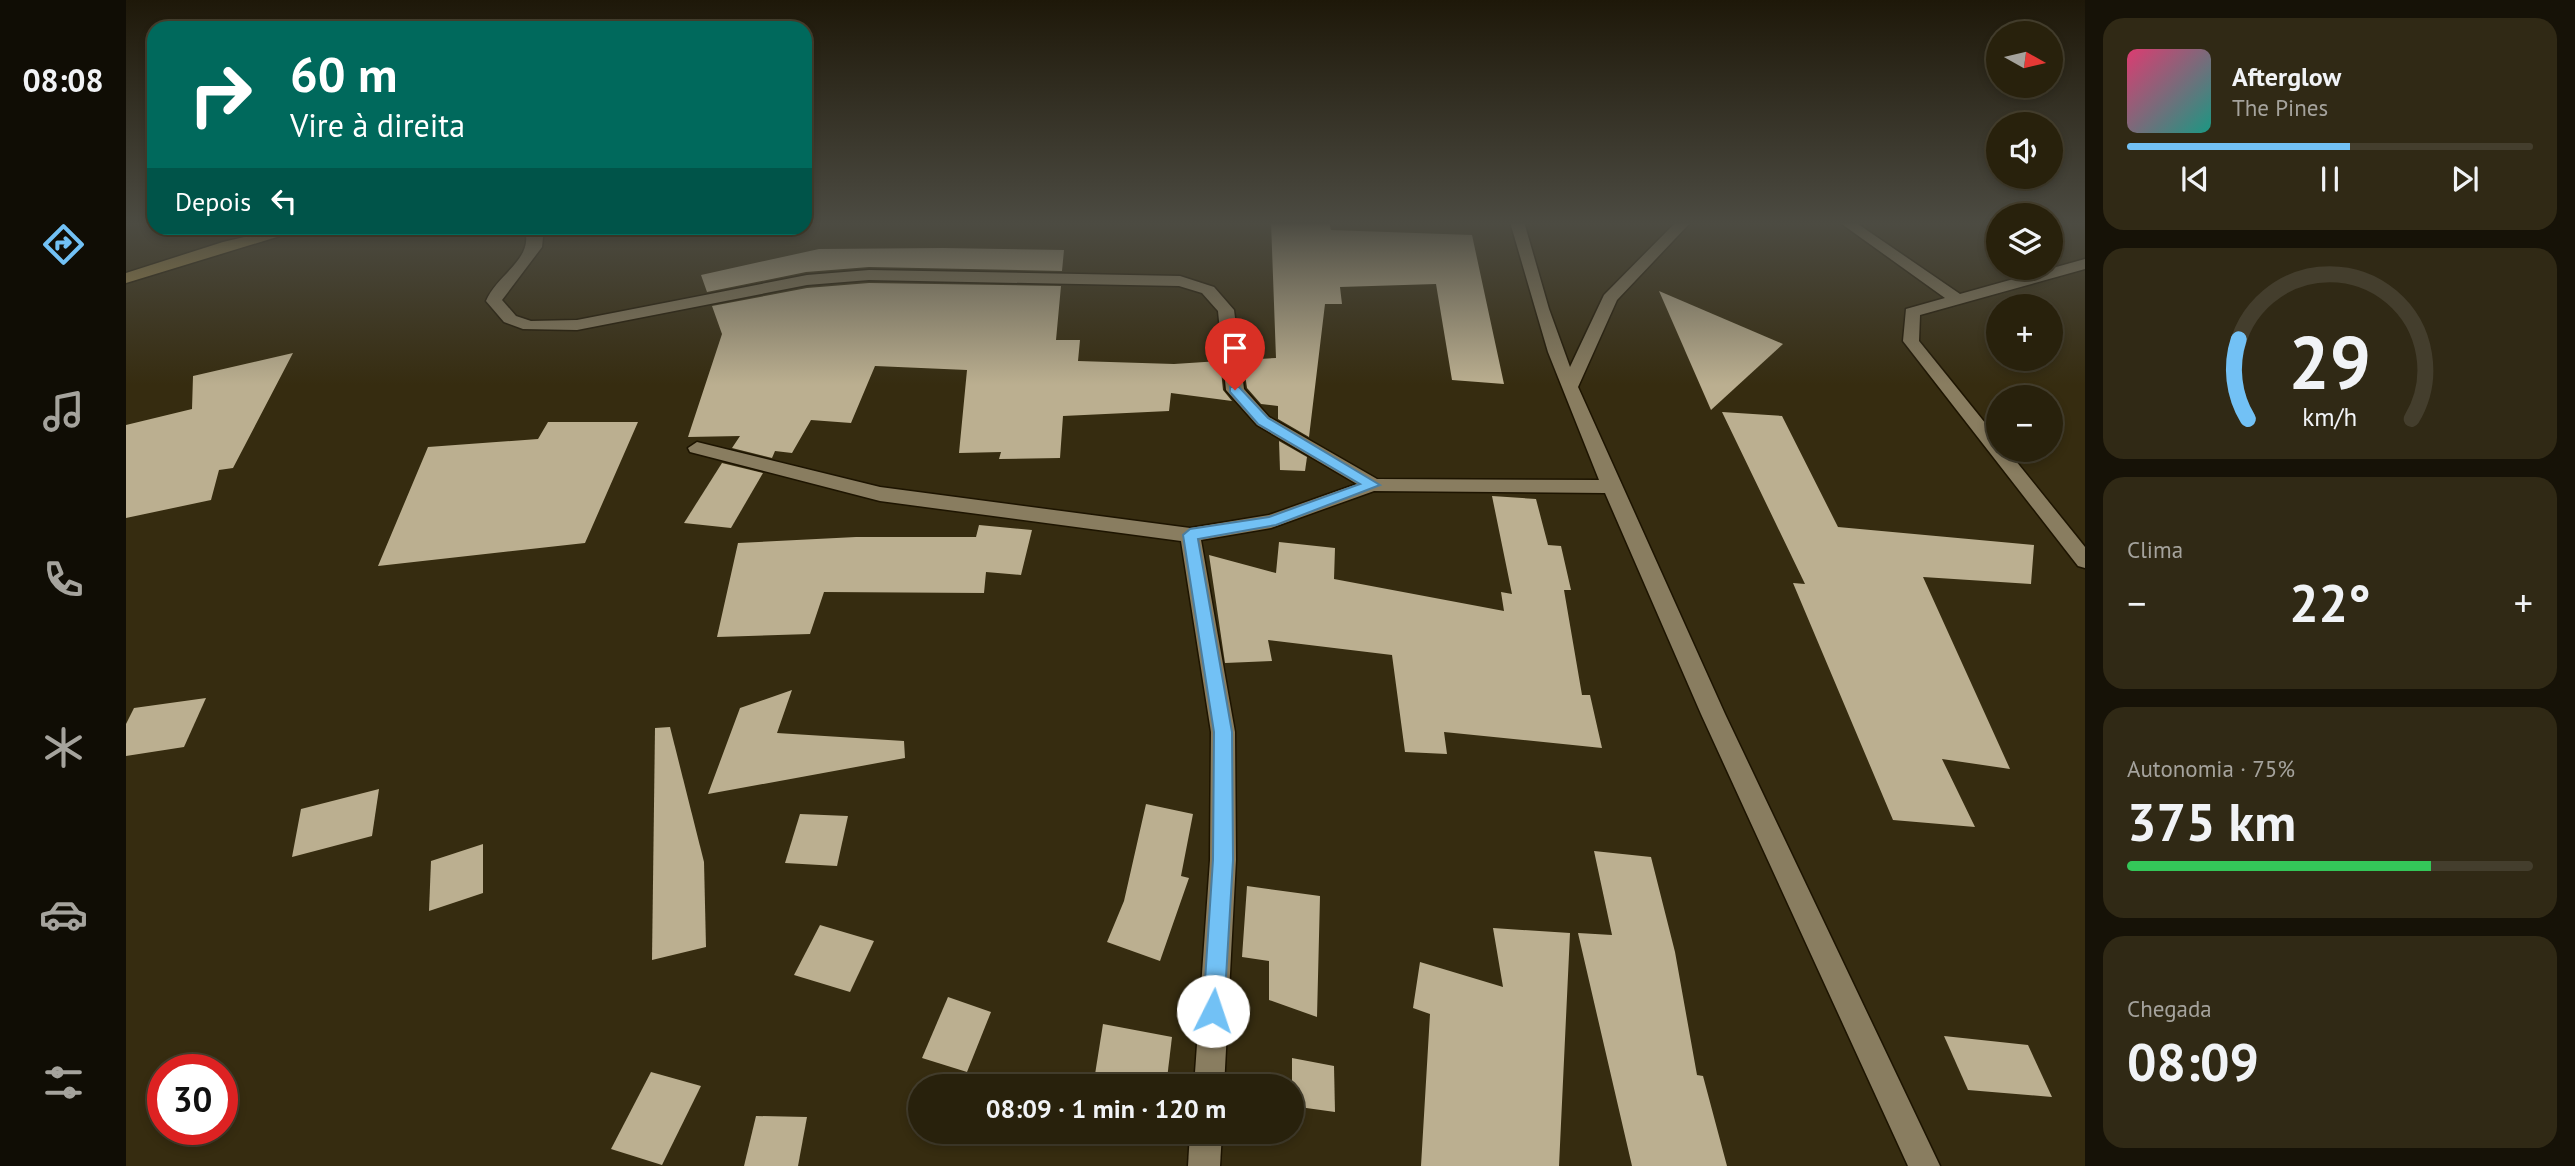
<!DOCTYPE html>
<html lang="pt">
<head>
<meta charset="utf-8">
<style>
  :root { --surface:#28210c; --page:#302915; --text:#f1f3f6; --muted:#a5a39d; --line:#443e2d; --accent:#72c1f5 }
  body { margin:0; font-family:"PT Sans",sans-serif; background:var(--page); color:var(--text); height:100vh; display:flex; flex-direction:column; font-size:26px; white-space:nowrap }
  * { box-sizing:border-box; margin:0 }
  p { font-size:23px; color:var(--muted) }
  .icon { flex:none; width:38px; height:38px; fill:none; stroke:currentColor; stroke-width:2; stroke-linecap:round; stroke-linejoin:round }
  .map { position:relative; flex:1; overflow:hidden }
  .details { display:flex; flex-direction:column; gap:18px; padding:18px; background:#161207; width:490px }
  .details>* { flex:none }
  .top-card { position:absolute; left:21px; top:21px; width:665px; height:214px; border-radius:21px; box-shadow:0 4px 10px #0003,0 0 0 2px var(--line); background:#00695c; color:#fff; overflow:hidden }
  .needle { width:46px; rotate:98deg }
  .buttons { position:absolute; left:1860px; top:21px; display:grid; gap:14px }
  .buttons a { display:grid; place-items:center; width:77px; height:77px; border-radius:50%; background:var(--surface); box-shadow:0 4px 10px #0003,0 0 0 2px var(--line); font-size:35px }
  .speed { position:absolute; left:21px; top:1054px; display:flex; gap:14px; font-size:35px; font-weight:700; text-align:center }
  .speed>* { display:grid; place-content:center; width:91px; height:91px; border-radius:50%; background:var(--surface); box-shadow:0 4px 10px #0003,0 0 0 2px var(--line); line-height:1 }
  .speed .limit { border:10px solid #d22; background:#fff; color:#111 }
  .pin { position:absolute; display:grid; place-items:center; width:60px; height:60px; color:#fff; margin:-72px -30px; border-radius:50% 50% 50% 0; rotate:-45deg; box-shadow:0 0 7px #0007 }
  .pin .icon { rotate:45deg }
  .me { position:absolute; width:77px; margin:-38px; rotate:4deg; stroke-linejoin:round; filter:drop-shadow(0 0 5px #0008) }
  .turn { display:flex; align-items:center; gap:24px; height:147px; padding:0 28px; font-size:32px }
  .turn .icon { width:91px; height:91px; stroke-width:2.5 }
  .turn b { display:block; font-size:49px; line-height:60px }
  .then { display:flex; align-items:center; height:66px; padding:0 28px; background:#0003; gap:14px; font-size:26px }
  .big { font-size:52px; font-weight:600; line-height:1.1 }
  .details .tile { flex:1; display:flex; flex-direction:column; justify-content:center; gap:10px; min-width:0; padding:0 24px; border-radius:21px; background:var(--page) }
  .details .dial { align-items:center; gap:0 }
  .dial svg { height:182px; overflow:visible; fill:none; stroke:var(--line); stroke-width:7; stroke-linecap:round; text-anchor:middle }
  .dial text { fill:var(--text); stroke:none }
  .song { display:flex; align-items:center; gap:21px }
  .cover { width:84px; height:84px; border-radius:10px; background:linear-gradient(135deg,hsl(340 70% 55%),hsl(170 70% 35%)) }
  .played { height:7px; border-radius:4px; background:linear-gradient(90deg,var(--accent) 55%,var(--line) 55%) }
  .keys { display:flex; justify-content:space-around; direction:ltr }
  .heat { display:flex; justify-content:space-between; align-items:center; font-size:38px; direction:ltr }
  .charge { height:10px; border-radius:5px; background:linear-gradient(90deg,#34c759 75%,var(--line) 0) }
  .trip { position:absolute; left:782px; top:1074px; width:396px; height:70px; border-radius:35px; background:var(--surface); box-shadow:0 4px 10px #0003,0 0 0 2px var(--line); font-weight:600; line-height:70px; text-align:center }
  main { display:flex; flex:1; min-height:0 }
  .tab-bar { display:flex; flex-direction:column; width:126px; justify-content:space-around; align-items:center; background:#100d05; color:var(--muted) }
  .tab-bar .icon { width:49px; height:49px }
  .tab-bar .selected { color:var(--accent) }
  .tab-bar b { font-size:32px; color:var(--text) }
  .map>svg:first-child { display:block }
  .building { fill:#bbaf90 }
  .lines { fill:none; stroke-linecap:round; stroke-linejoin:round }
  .minor-casing { stroke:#1d1400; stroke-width:3 }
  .major-casing { stroke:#1d1400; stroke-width:3 }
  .minor { fill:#897d60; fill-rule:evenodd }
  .major { fill:#ac9351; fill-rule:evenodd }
  .route { fill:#72c1f5; stroke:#4a7d9f; stroke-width:2 }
</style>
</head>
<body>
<main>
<nav class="tab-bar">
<b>08:08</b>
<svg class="icon selected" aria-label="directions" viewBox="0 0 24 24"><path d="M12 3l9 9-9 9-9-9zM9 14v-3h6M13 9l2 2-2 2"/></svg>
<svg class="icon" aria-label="music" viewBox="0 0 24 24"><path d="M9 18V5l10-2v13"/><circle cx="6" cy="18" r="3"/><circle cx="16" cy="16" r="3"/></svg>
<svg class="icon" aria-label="phone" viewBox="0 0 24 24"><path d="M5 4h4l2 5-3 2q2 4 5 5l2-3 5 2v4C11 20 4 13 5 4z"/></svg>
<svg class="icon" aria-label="climate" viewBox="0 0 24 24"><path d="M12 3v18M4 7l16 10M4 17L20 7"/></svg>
<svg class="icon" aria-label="car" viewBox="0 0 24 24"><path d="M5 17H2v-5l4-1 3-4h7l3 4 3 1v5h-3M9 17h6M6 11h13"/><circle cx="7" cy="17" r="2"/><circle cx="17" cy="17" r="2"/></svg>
<svg class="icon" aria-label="filters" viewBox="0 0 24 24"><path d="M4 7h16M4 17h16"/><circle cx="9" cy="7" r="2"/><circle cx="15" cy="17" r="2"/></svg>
</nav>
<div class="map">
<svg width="1959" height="1166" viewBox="0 0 1959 1166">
  <rect width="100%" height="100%" fill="#362c10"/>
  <g class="building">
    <path d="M 1145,222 L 1203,222 L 1205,230 L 1346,235 L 1378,384 L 1326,380 L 1310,284 L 1214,287 L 1216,304 L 1199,304 L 1183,437 L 1152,419 L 1152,406 L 1135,404 L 1121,388 L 1117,360 L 1150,358 Z"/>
    <path d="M 817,248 L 938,250 L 936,271 L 743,267 L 680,272 L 581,292 L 575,275 L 693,249 Z"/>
    <path d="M 743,283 L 935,286 L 930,340 L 954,340 L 952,361 L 1048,364 L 1094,361 L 1097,390 L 1106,401 L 1045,393 L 1043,411 L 937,416 L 934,458 L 873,459 L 875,452 L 833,453 L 841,370 L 749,366 L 725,423 L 685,420 L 666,453 L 649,451 L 646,458 L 606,448 L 614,436 L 562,437 L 596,334 L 586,306 L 681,288 Z"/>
    <path d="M 1533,291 L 1657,344 L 1585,410 Z"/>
    <path d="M 167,353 L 107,468 L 93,470 L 85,500 L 0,518 L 0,425 L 66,409 L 67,376 Z"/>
    <path d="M 1596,412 L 1656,416 L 1712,527 L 1908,545 L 1905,584 L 1797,577 L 1884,769 L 1816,759 L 1849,827 L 1767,820 L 1667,583 L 1679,584 Z"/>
    <path d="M 422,422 L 512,422 L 459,543 L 252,566 L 302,447 L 412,439 Z"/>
    <path d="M 1153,441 L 1181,457 L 1179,471 L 1154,470 Z"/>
    <path d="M 596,463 L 637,473 L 605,528 L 558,523 Z"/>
    <path d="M 1366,496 L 1410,499 L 1422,545 L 1435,546 L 1445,590 L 1438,590 L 1456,695 L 1464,695 L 1476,748 L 1318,732 L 1321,754 L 1279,752 L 1266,655 L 1142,640 L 1146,661 L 1099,663 L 1083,555 L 1150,573 L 1153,542 L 1209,548 L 1208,579 L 1378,611 L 1375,592 L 1386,594 Z"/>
    <path d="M 853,525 L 906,530 L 895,575 L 860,572 L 858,593 L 698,592 L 684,634 L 591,637 L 612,543 L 730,537 L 850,537 Z"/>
    <path d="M 666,690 L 651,733 L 778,741 L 779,758 L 582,794 L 614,708 Z"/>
    <path d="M 80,698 L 58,747 L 0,756 L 0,724 L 8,708 Z"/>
    <path d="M 544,727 L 578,862 L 580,947 L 526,960 L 529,728 Z"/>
    <path d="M 253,789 L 246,836 L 166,857 L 175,809 Z"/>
    <path d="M 1020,804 L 1067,814 L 1055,876 L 1063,878 L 1034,961 L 981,942 L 998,901 Z"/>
    <path d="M 674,814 L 722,816 L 711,866 L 659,863 Z"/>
    <path d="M 357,844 L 357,893 L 303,911 L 305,861 Z"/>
    <path d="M 1468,851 L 1525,857 L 1549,952 L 1571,1075 L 1577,1076 L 1601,1166 L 1506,1166 L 1452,933 L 1486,935 Z"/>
    <path d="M 1121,886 L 1194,896 L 1191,1017 L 1143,1000 L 1143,961 L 1116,957 Z"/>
    <path d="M 694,925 L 748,941 L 724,992 L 668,975 Z"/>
    <path d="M 1367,928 L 1444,933 L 1433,1166 L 1295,1166 L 1304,1014 L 1287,1008 L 1294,962 L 1377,987 Z"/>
    <path d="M 822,997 L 865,1012 L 841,1072 L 796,1058 Z"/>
    <path d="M 977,1024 L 1046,1037 L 1040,1087 L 967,1087 Z"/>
    <path d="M 1818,1036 L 1902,1045 L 1926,1097 L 1842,1090 Z"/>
    <path d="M 1166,1058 L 1208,1066 L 1209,1112 L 1166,1106 Z"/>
    <path d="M 525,1072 L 575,1086 L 536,1165 L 485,1149 Z"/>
    <path d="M 630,1116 L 681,1117 L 672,1166 L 618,1166 Z"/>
  </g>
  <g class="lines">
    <defs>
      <g id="minor">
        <path d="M 1384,222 L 1398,222 L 1423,309 L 1444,367 L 1478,295 L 1550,222 L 1565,222 L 1491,300 L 1452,387 L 1599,714 L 1814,1166 L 1782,1166 L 1575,714 L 1479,493 L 1248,491 L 1145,528 L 1075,540 L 1109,732 L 1110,860 L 1098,1087 L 1068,1087 L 1084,860 L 1085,732 L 1055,541 L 754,501 L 564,452 L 562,448 L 571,442 L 754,487 L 1064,528 L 1143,515 L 1231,484 L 1131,425 L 1100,390 L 1092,311 L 1076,293 L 1053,286 L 743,280 L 681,285 L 451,330 L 397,329 L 378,322 L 360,301 C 371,274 410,258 398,228 L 412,228 L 417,237 L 416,247 L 376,300 L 390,316 L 405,321 L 451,320 L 681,275 L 743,270 L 1054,276 L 1088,287 L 1108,310 L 1118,389 L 1143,417 L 1251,479 L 1473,480 L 1422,352 Z"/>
        <path d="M 1713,222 L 1729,222 L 1834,294 L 1959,259 L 1959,269 L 1794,315 L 1793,341 L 1872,439 L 1872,450 L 1881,450 L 1959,547 L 1959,568 L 1952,566 L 1777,341 L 1780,309 L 1819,298 Z"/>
        <path d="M 1064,1132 L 1096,1132 L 1094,1166 L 1062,1166 Z"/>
      </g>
      <path id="major" d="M 157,228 L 180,228 L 0,283 L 0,273 L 97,242 Z"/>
    </defs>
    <use href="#minor" class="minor-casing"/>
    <use href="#major" class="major-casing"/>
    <use href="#minor" class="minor"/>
    <use href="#major" class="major"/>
  </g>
  <linearGradient id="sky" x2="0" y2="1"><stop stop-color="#1e1809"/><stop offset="0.58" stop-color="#4c4b42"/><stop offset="1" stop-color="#4c4b42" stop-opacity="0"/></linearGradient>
  <rect width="1959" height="385" fill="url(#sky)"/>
  <path class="route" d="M 1104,387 L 1113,387 L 1142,418 L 1254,485 L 1150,525 L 1072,539 L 1106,732 L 1107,860 L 1098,1011 L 1095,1019 L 1087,1022 L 1080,1019 L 1077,1011 L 1087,860 L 1088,732 L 1057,535 L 1064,529 L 1143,517 L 1234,484 L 1132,424 L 1104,392 Z"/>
</svg>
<div class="buttons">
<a><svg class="needle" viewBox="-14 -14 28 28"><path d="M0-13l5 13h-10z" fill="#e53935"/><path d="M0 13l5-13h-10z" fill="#a5a39d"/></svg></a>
<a><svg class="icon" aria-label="sound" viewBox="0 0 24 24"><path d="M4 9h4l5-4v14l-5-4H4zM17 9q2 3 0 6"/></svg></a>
<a><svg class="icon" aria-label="layers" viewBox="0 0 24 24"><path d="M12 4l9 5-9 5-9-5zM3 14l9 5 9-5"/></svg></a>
<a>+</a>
<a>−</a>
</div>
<div class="speed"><div class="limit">30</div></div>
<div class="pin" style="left:1109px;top:390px;background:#d93025"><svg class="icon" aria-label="arrive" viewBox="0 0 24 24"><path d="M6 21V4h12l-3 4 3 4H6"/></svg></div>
<svg class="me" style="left:1087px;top:1011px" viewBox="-20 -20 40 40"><circle r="19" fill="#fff"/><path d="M0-13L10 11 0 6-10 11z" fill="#72c1f5"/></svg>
<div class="trip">08:09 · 1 min · 120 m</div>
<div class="top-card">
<div class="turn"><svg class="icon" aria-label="right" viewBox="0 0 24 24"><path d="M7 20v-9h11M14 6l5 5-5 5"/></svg><div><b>60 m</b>Vire à direita</div></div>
<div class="then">Depois<svg class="icon" aria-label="left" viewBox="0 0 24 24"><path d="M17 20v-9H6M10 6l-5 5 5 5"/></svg></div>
</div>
</div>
<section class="details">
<div class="tile">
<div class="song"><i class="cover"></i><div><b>Afterglow</b><p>The Pines</p></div></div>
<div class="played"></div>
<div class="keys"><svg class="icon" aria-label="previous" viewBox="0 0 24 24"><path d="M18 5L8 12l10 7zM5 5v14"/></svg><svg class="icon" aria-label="pause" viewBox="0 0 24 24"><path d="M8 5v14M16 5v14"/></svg><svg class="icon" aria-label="next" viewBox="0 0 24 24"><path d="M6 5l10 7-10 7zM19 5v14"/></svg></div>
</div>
<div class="tile dial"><svg viewBox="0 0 100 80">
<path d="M14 69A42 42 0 1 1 86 69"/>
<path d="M14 69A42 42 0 0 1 10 34" stroke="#72c1f5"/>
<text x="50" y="56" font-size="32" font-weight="700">29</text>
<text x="50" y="72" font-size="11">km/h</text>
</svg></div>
<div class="tile"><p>Clima</p>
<div class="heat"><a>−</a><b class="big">22°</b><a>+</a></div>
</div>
<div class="tile"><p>Autonomia · 75%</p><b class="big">375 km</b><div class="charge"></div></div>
<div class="tile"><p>Chegada</p><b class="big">08:09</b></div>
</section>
</main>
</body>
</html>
